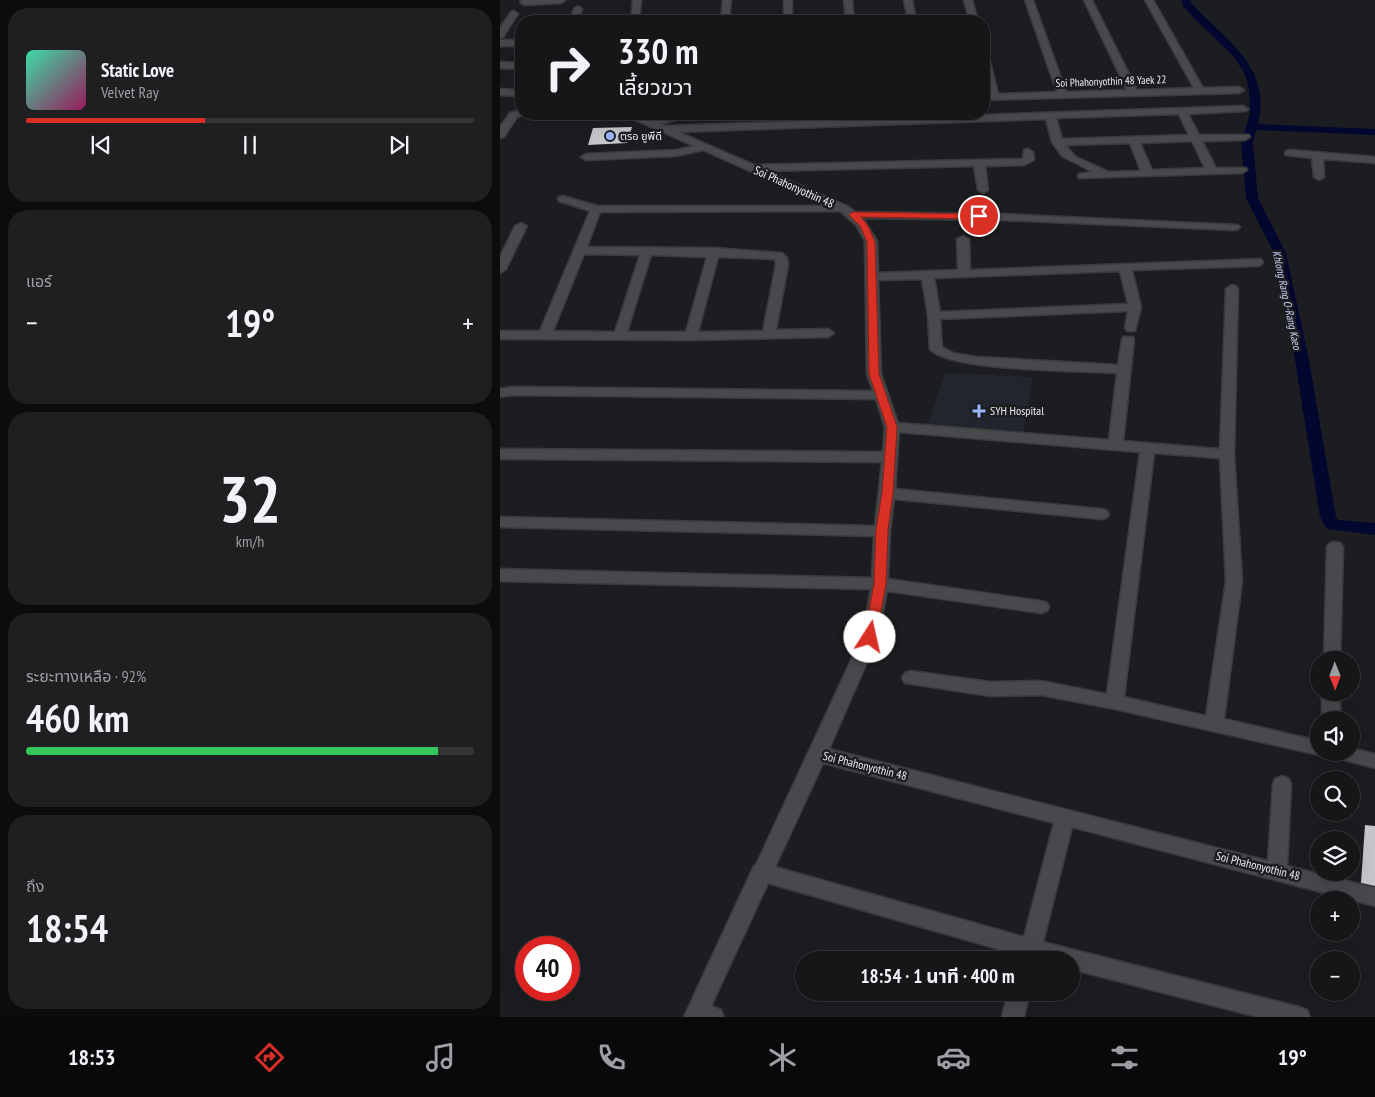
<!DOCTYPE html>
<html lang="th">
<head>
<meta charset="utf-8">
<style>
  :root { --surface:#151618; --page:#1e1f21; --text:#f1f3f6; --muted:#9d9fa2; --line:#343537; --accent:#d93025 }
  body { margin:0; font-family:"PT Sans Narrow","Noto Sans Thai",sans-serif; background:var(--page); color:var(--text); height:100vh; display:flex; flex-direction:column; font-size:19px; white-space:nowrap }
  * { box-sizing:border-box; margin:0 }
  p { font-size:16px; color:var(--muted) }
  .icon { flex:none; width:28px; height:28px; fill:none; stroke:currentColor; stroke-width:2; stroke-linecap:round; stroke-linejoin:round }
  .map { position:relative; flex:1; overflow:hidden }
  .sheet { display:flex; flex-direction:column; gap:8px; padding:8px; background:#0c0c0d; width:500px }
  .sheet>* { flex:none }
  .banner { position:absolute; left:15px; top:15px; width:475px; height:105px; border-radius:20px; box-shadow:0 5px 20px #0002,0 0 0 1px var(--line); background:#151618; color:var(--text); overflow:hidden }
  .needle { width:32px; rotate:179deg }
  .buttons { position:absolute; left:810px; top:651px; display:grid; gap:10px }
  .buttons a { display:grid; place-items:center; width:50px; height:50px; border-radius:50%; background:var(--surface); box-shadow:0 5px 20px #0002,0 0 0 1px var(--line); font-size:25px }
  .speed { position:absolute; left:15px; top:936px; display:flex; gap:10px; font-size:25px; font-weight:700; text-align:center }
  .speed>* { display:grid; place-content:center; width:65px; height:65px; border-radius:50%; background:var(--surface); box-shadow:0 5px 20px #0002,0 0 0 1px var(--line); line-height:1 }
  .speed .limit { border:8px solid #d22; background:#fff; color:#111 }
  .pin { position:absolute; display:grid; place-items:center; width:42px; height:42px; color:#fff; margin:-21px; border:2px solid #fff; border-radius:50%; box-shadow:0 1px 5px #0007 }
  .me { position:absolute; width:55px; margin:-28px; rotate:10deg; stroke-linejoin:round; filter:drop-shadow(0 0 4px #0008) }
  .turn { display:flex; align-items:center; gap:18px; height:105px; padding:0 20px; font-size:22px }
  .turn .icon { width:65px; height:65px; stroke-width:2.5 }
  .turn b { display:block; font-size:35px; line-height:42px }
  .big { font-size:38px; font-weight:700; line-height:1.1 }
  .sheet .widget { flex:1; display:flex; flex-direction:column; justify-content:center; gap:8px; min-width:0; padding:0 18px; border-radius:20px; background:var(--page) }
  .sheet .dial { align-items:center; gap:0 }
  .dial b { font-size:65px; line-height:1 }
  .song { display:flex; align-items:center; gap:15px }
  .cover { width:60px; height:60px; border-radius:8px; background:linear-gradient(135deg,hsl(160 70% 55%),hsl(330 70% 35%)) }
  .played { height:5px; border-radius:2px; background:linear-gradient(90deg,var(--accent) 40%,var(--line) 40%) }
  .keys { display:flex; justify-content:space-around; direction:ltr }
  .heat { display:flex; justify-content:space-between; align-items:center; font-size:28px; direction:ltr }
  .charge { height:8px; border-radius:4px; background:linear-gradient(90deg,#34c759 92%,var(--line) 0) }
  .trip { position:absolute; left:295px; top:951px; width:285px; height:50px; border-radius:25px; background:var(--surface); box-shadow:0 5px 20px #0002,0 0 0 1px var(--line); font-weight:700; line-height:50px; text-align:center }
  .dock { display:flex; height:80px; justify-content:space-around; align-items:center; background:#08090a; color:var(--muted) }
  .dock .icon { width:35px; height:35px }
  .dock .on { color:var(--accent) }
  .dock b { font-size:22px; color:var(--text) }
  main { display:flex; flex:1; min-height:0 }
  .map>svg:first-child { display:block }
  .built { fill:#22252d }
  .lines { fill:none; stroke-linecap:round; stroke-linejoin:round }
  .canal { fill:#030730; fill-rule:evenodd }
  .building { fill:#c5c6ca }
  .minor-casing { stroke:#393a3c; stroke-width:3 }
  .minor { fill:#48494c; fill-rule:evenodd }
  .route { fill:#d93025; stroke:#8d1f18 }
  .poi-dot { fill:#9ab5fd; stroke:#1c1d20; stroke-width:2 }
  .labels { text-anchor:middle; stroke-width:5; stroke-linejoin:round; paint-order:stroke }
  .far-street-label { font-size:11px; fill:#ecedee; stroke:#1c1d20 }
  .far-poi-label { font-size:11px; fill:#ecedee; stroke:#1c1d20; text-anchor:start }
  .far-water-label { font-size:11px; font-style:italic; fill:#ccd8f7; stroke:#1c1d20 }
  .street-label { font-size:12px; fill:#ecedee; stroke:#1c1d20 }
  .poi-label { font-size:12px; fill:#ecedee; stroke:#1c1d20; text-anchor:start }
</style>
</head>
<body>
<main>
<section class="sheet">
<div class="widget">
<div class="song"><i class="cover"></i><div><b>Static Love</b><p>Velvet Ray</p></div></div>
<div class="played"></div>
<div class="keys"><svg class="icon" aria-label="previous" viewBox="0 0 24 24"><path d="M18 5L8 12l10 7zM5 5v14"/></svg><svg class="icon" aria-label="pause" viewBox="0 0 24 24"><path d="M8 5v14M16 5v14"/></svg><svg class="icon" aria-label="next" viewBox="0 0 24 24"><path d="M6 5l10 7-10 7zM19 5v14"/></svg></div>
</div>
<div class="widget"><p>แอร์</p>
<div class="heat"><a>−</a><b class="big">19°</b><a>+</a></div>
</div>
<div class="widget dial"><b>32</b><p>km/h</p></div>
<div class="widget"><p>ระยะทางเหลือ · 92%</p><b class="big">460 km</b><div class="charge"></div></div>
<div class="widget"><p>ถึง</p><b class="big">18:54</b></div>
</section>
<div class="map">
<svg width="875" height="1017" viewBox="0 0 875 1017">
  <rect width="100%" height="100%" fill="#1c1d20"/>
  <path class="built" d="M 445,373 L 533,377 L 523,435 L 427,425 Z"/>
  <g class="lines">
    <path class="canal" d="M 681,0 L 691,0 L 691,3 C 724,39 773,67 758,124 L 875,129 L 875,135 L 756,130 L 753,143 L 758,198 L 786,253 L 809,360 L 836,517 L 838,520 L 875,523 L 875,535 L 827,529 L 820,517 L 795,360 L 774,253 L 746,198 L 741,143 L 750,114 L 749,88 L 744,72 L 733,56 L 695,19 L 683,6 Z"/>
  </g>
  <g class="building">
    <path d="M 132,127 L 127,143 L 88,145 L 93,128 Z"/>
    <path d="M 865,825 L 875,826 L 875,886 L 861,883 Z"/>
  </g>
  <g class="lines">
    <defs>
      <g id="minor">
        <path d="M 22,0 L 65,0 L 61,3 L 24,5 L 20,2 Z"/>
        <path d="M 133,0 L 141,0 L 139,21 L 131,21 Z"/>
        <path d="M 223,0 L 231,0 L 229,21 L 221,21 Z"/>
        <rect x="284" y="0" width="8" height="21"/>
        <path d="M 344,0 L 352,0 L 354,21 L 346,21 Z"/>
        <path d="M 404,0 L 412,0 L 416,21 L 408,21 Z"/>
        <path d="M 464,0 L 472,0 L 478,21 L 470,21 Z"/>
        <path d="M 525,0 L 533,0 L 566,92 L 627,90 L 584,0 L 592,0 L 637,90 L 694,88 L 645,0 L 653,0 L 703,88 L 739,87 L 744,90 L 739,93 L 484,100 L 484,94 L 488,94 L 484,75 L 484,55 L 489,58 L 498,94 L 557,92 Z"/>
        <path d="M 78,6 L 82,9 L 78,21 L 70,21 L 74,9 Z"/>
        <path d="M 14,11 L 18,14 L 3,37 L 0,38 L 0,28 L 11,12 Z"/>
        <rect x="0" y="40" width="21" height="6"/>
        <path d="M 0,62 L 21,63 L 21,69 L 0,68 Z"/>
        <path d="M 0,89 L 21,90 L 21,96 L 0,95 Z"/>
        <path d="M 743,106 L 748,109 L 746,111 L 688,114 L 699,135 L 749,135 L 750,137 L 745,140 L 702,141 L 716,168 L 746,168 L 747,170 L 742,173 L 579,178 L 578,176 L 579,174 L 593,172 L 562,156 L 552,142 L 546,119 L 178,132 L 254,165 L 523,159 L 524,150 L 528,149 L 533,152 L 534,160 L 524,165 L 485,166 L 488,190 L 483,193 L 478,190 L 474,166 L 267,171 L 347,206 L 355,212 L 502,214 L 738,225 L 740,227 L 738,229 L 734,230 L 502,220 L 363,218 L 377,241 L 378,273 L 458,270 L 457,239 L 463,236 L 469,239 L 470,270 L 761,259 L 763,262 L 761,265 L 757,266 L 632,270 L 641,307 L 635,331 L 627,331 L 625,328 L 628,311 L 440,319 L 442,347 L 453,353 L 476,357 L 618,365 L 622,340 L 623,337 L 633,337 L 634,340 L 623,441 L 720,449 L 726,289 L 732,285 L 736,286 L 738,289 L 734,454 L 742,581 L 724,719 L 819,741 L 819,752 L 825,753 L 819,755 L 615,709 L 541,695 L 490,696 L 405,683 L 402,678 L 405,673 L 411,671 L 490,682 L 541,681 L 607,694 L 640,452 L 399,432 L 395,489 L 601,509 L 606,510 L 609,514 L 606,518 L 601,519 L 394,499 L 390,531 L 388,579 L 541,601 L 547,603 L 549,607 L 547,611 L 541,613 L 387,591 L 378,637 L 329,749 L 768,861 L 773,784 L 775,779 L 782,776 L 789,779 L 791,784 L 787,866 L 875,888 L 875,906 L 572,827 L 543,942 L 799,1007 L 807,1010 L 810,1017 L 758,1017 L 571,969 L 571,960 L 518,960 L 519,955 L 268,883 L 211,1006 L 221,1010 L 224,1017 L 184,1017 L 254,866 L 256,865 L 362,637 L 371,589 L 0,581 L 0,569 L 372,578 L 374,536 L 0,527 L 0,517 L 375,526 L 382,462 L 0,459 L 0,449 L 383,452 L 385,427 L 376,399 L 12,395 L 0,397 L 0,389 L 12,387 L 373,391 L 367,374 L 365,241 L 356,225 L 340,211 L 100,212 L 87,247 L 214,248 L 282,253 L 287,258 L 288,265 L 276,330 L 328,329 L 334,333 L 328,337 L 191,340 L 0,339 L 0,331 L 40,331 L 90,211 L 59,201 L 58,199 L 59,197 L 63,196 L 97,206 L 328,206 L 203,150 L 176,156 L 86,160 L 81,157 L 86,154 L 176,150 L 194,146 L 126,116 L 124,114 L 137,114 L 152,121 L 176,114 L 191,114 L 189,116 L 161,124 L 166,126 ZM 679,114 L 689,135 L 562,139 L 556,118 ZM 692,141 L 705,168 L 652,170 L 640,143 ZM 630,143 L 641,171 L 609,172 L 576,157 L 565,145 ZM 84,254 L 140,255 L 115,332 L 53,331 ZM 151,255 L 207,257 L 186,332 L 127,332 ZM 218,257 L 275,259 L 276,265 L 263,331 L 198,332 ZM 620,271 L 628,304 L 440,312 L 434,278 ZM 422,279 L 428,316 L 430,349 C 447,371 584,371 617,373 L 609,440 L 398,423 L 381,374 L 378,280 ZM 654,453 L 720,458 L 726,581 L 706,716 L 624,697 ZM 323,763 L 554,823 L 524,937 L 275,867 Z"/>
        <path d="M 21,110 L 21,114 L 25,114 L 24,115 L 17,117 L 4,137 L 0,138 L 0,127 L 10,113 Z"/>
        <path d="M 790,150 L 875,157 L 875,163 L 823,159 L 824,177 L 819,180 L 814,177 L 812,158 L 786,155 L 785,153 L 786,151 Z"/>
        <path d="M 21,223 L 27,226 L 6,269 L 0,273 L 0,257 L 15,226 Z"/>
        <path d="M 835,542 L 840,543 L 843,547 L 840,660 L 824,660 L 827,547 L 830,543 Z"/>
        <rect x="822" y="692" width="18" height="28"/>
        <path d="M 851,748 L 875,754 L 875,768 L 833,757 L 830,752 L 851,752 Z"/>
        <path d="M 508,992 L 530,992 L 524,1017 L 502,1017 Z"/>
      </g>
    </defs>
    <use href="#minor" class="minor-casing"/>
    <use href="#minor" class="minor"/>
  </g>
  <path class="route" d="M 353,212 L 479,214 L 484,216 L 479,219 L 361,217 L 368,226 L 375,242 L 379,374 L 397,427 L 393,493 L 388,530 L 386,584 L 376,637 L 375,640 L 366,640 L 364,637 L 374,584 L 376,530 L 382,493 L 387,427 L 369,374 L 367,242 L 360,226 L 349,215 Z"/>
  <g class="poi-dot">
    <circle cx="110" cy="136" r="5"/>
    <path d="M476.5 403.5h5v5h5v5h-5v5h-5v-5h-5v-5h5z"/>
  </g>
  <g class="labels">
    <g class="far-street-label">
      <text transform="translate(611 81) rotate(-2)" y="4">Soi Phahonyothin 48 Yaek 22</text>
    </g>
    <g class="far-poi-label">
      <text x="120" y="140">ตรอ ยูพีดี</text>
    </g>
    <g class="far-water-label">
      <text transform="translate(787 300) rotate(78)" y="4">Khlong Rang O-Rang Kaeo</text>
    </g>
    <g class="street-label">
      <text transform="translate(294 187) rotate(24)" y="4">Soi Phahonyothin 48</text>
      <text transform="translate(365 766) rotate(14)" y="4">Soi Phahonyothin 48</text>
      <text transform="translate(758 866) rotate(14)" y="4">Soi Phahonyothin 48</text>
    </g>
    <g class="poi-label">
      <text x="490" y="415">SYH Hospital</text>
    </g>
  </g>
</svg>
<div class="buttons">
<a><svg class="needle" viewBox="-14 -14 28 28"><path d="M0-13l5 13h-10z" fill="#e53935"/><path d="M0 13l5-13h-10z" fill="#9d9fa2"/></svg></a>
<a><svg class="icon" aria-label="sound" viewBox="0 0 24 24"><path d="M4 9h4l5-4v14l-5-4H4zM17 9q2 3 0 6"/></svg></a>
<a><svg class="icon" aria-label="search" viewBox="0 0 24 24"><circle cx="10" cy="10" r="6"/><path d="M15 15l6 6"/></svg></a>
<a><svg class="icon" aria-label="layers" viewBox="0 0 24 24"><path d="M12 4l9 5-9 5-9-5zM3 14l9 5 9-5"/></svg></a>
<a>+</a>
<a>−</a>
</div>
<div class="speed"><div class="limit">40</div></div>
<div class="pin" style="left:479px;top:216px;background:#d93025"><svg class="icon" aria-label="arrive" viewBox="0 0 24 24"><path d="M6 21V4h12l-3 4 3 4H6"/></svg></div>
<svg class="me" style="left:370px;top:637px" viewBox="-20 -20 40 40"><circle r="19" fill="#fff"/><path d="M0-13L10 11 0 6-10 11z" fill="#d93025"/></svg>
<div class="trip">18:54 · 1 นาที · 400 m</div>
<div class="banner">
<div class="turn"><svg class="icon" aria-label="right" viewBox="0 0 24 24"><path d="M7 20v-9h11M14 6l5 5-5 5"/></svg><div><b>330 m</b>เลี้ยวขวา</div></div>
</div>
</div>
</main>
<nav class="dock">
<b>18:53</b>
<svg class="icon on" aria-label="directions" viewBox="0 0 24 24"><path d="M12 3l9 9-9 9-9-9zM9 14v-3h6M13 9l2 2-2 2"/></svg>
<svg class="icon" aria-label="music" viewBox="0 0 24 24"><path d="M9 18V5l10-2v13"/><circle cx="6" cy="18" r="3"/><circle cx="16" cy="16" r="3"/></svg>
<svg class="icon" aria-label="phone" viewBox="0 0 24 24"><path d="M5 4h4l2 5-3 2q2 4 5 5l2-3 5 2v4C11 20 4 13 5 4z"/></svg>
<svg class="icon" aria-label="climate" viewBox="0 0 24 24"><path d="M12 3v18M4 7l16 10M4 17L20 7"/></svg>
<svg class="icon" aria-label="car" viewBox="0 0 24 24"><path d="M5 17H2v-5l4-1 3-4h7l3 4 3 1v5h-3M9 17h6M6 11h13"/><circle cx="7" cy="17" r="2"/><circle cx="17" cy="17" r="2"/></svg>
<svg class="icon" aria-label="filters" viewBox="0 0 24 24"><path d="M4 7h16M4 17h16"/><circle cx="9" cy="7" r="2"/><circle cx="15" cy="17" r="2"/></svg>
<b>19°</b>
</nav>
</body>
</html>
